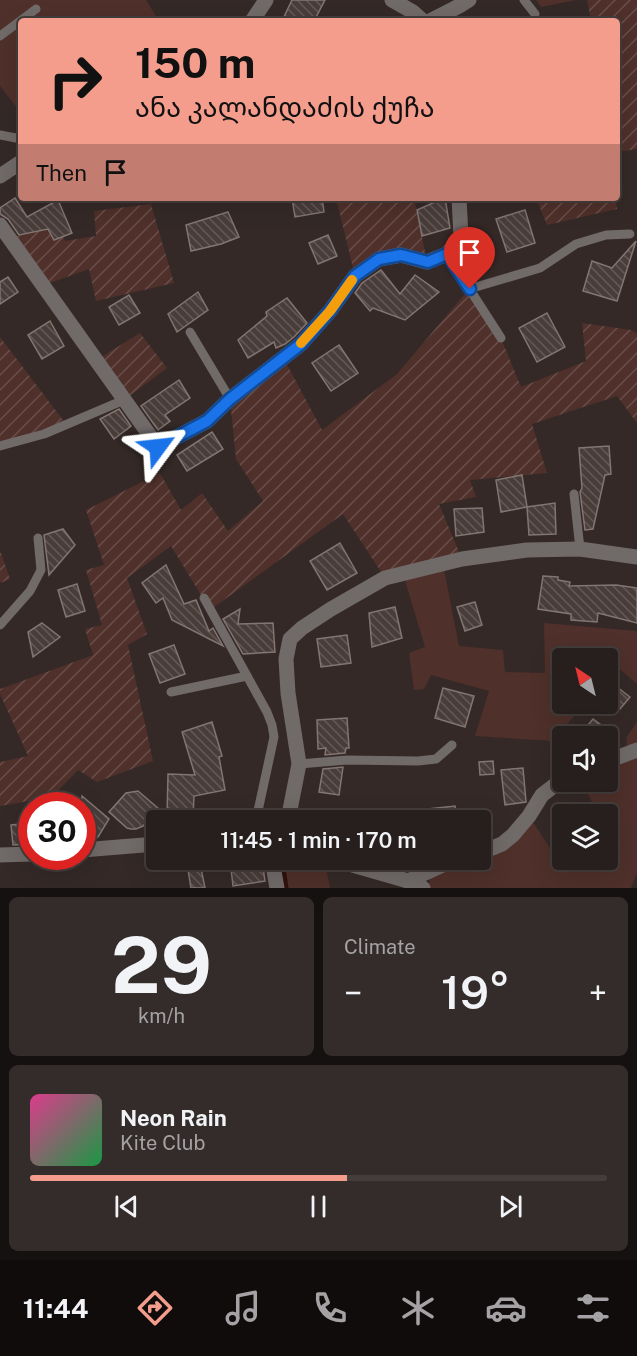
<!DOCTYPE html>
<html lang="en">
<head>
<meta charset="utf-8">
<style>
  :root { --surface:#271f1d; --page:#332c2a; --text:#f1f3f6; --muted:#a4a2a4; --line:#433d3b; --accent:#f49d8d }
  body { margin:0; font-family:"Public Sans","Noto Sans Georgian",sans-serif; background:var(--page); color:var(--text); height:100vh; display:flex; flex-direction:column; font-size:22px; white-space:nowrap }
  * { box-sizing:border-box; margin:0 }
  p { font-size:20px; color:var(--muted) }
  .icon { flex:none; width:33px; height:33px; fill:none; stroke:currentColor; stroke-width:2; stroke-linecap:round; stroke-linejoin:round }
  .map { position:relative; height:888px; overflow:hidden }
  .drawer { display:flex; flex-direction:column; gap:9px; padding:9px; background:#151110; flex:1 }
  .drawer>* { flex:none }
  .banner { position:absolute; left:18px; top:18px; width:602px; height:183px; border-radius:6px; box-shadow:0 6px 24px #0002,0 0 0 2px var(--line); background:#f49d8d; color:#111; overflow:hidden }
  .needle { width:39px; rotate:325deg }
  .fabs { position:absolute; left:552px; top:648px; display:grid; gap:12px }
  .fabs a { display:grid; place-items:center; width:66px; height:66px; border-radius:6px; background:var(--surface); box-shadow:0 6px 24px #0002,0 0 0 2px var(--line); font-size:30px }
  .speed { position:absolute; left:18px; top:792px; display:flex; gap:12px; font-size:30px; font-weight:700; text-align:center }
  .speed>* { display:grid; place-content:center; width:78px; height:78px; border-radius:50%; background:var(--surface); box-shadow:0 6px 24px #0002,0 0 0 2px var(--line); line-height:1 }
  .speed .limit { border:9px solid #d22; background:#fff; color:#111 }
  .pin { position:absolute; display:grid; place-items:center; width:51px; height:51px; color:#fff; margin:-62px -26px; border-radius:50% 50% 50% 0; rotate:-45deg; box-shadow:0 0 6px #0007 }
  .pin .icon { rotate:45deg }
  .me { position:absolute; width:66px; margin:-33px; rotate:60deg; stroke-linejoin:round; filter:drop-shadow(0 0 4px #0008) }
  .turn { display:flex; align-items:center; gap:21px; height:126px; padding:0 18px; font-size:27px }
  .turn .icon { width:78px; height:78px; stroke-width:2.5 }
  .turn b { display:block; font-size:42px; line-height:51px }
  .then { display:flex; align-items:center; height:57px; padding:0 18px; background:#0003; gap:12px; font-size:22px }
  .big { font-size:45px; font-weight:600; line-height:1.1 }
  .drawer .card { flex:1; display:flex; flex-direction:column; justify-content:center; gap:9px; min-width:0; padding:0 21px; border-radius:9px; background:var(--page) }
  .drawer .dial { align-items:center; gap:0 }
  .dial b { font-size:78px; line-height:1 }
  .song { display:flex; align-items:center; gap:18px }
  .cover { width:72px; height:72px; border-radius:9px; background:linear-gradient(135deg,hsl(330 70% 55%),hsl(140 70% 35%)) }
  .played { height:6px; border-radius:3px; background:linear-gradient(90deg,var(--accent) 55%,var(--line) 55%) }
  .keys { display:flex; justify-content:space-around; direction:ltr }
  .heat { display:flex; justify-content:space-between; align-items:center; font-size:33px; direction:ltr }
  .drawer .tiles { flex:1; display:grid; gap:9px; grid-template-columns:1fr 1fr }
  .card:last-child { grid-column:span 2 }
  .trip { position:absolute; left:146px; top:810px; width:345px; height:60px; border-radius:6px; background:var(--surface); box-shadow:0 6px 24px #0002,0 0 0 2px var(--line); font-weight:600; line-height:60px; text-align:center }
  .tabs { display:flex; height:96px; justify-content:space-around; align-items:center; background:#100c0c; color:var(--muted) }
  .tabs .icon { width:42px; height:42px }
  .tabs .on { color:var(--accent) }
  .tabs b { font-size:27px; color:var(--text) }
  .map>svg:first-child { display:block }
  .grass { fill:#4f302a }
  .garden { fill:url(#garden-furrows) }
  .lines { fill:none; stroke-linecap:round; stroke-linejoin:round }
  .stream { stroke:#31110b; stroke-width:5 }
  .building { fill:url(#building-back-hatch); stroke:#827572; stroke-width:1.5 }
  .lane { stroke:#706a69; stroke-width:9 }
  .street { stroke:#706a69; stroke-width:15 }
  .route-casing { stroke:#114b97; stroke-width:15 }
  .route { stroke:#1a73e8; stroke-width:10 }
  .slow { stroke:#f59e0b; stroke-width:10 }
</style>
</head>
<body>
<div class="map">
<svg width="637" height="888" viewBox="0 0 637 888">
  <defs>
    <pattern id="garden-furrows" width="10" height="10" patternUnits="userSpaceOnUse" patternTransform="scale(1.5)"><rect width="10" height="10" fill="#4f302a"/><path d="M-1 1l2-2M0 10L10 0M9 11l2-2" fill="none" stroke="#694e49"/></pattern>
    <pattern id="building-back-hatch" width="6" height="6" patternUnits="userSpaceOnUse" patternTransform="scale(1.5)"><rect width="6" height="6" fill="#493d3a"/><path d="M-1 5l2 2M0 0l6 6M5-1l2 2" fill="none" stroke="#645957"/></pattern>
  </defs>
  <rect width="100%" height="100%" fill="#342927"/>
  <g class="grass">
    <path d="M 0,0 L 146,0 L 159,21 L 21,21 L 21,113 L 0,86 Z"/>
    <path d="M 536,0 L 576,0 L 541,7 Z"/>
    <path d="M 443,564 L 459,646 L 503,650 L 505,672 L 545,673 L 544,623 L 637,631 L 637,684 L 617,667 L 608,677 L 608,658 L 562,658 L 562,704 L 585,704 L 552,741 L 475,736 L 489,691 L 431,675 L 424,689 L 414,690 L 409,653 L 425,647 L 403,574 Z"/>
    <path d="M 637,722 L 637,873 L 631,888 L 430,888 L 429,886 L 431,871 L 459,860 L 480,860 L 529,816 L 564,869 L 587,860 L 608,860 L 608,851 L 615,847 L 608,833 L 608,814 L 598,814 L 582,782 L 608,782 L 608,761 L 628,753 L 626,738 Z"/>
    <path d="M 283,860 L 302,860 L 326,867 L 330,888 L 284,888 Z"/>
  </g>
  <g class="garden">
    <path d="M 587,0 L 637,0 L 637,149 L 617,152 L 616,21 L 591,21 Z"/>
    <path d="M 336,198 L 414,198 L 427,262 L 401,255 L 355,276 Z"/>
    <path d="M 536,198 L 615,198 L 617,209 L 547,225 Z"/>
    <path d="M 151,204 L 174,283 L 96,301 L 89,269 L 42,286 L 9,238 L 59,227 L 65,241 L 96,236 L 94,211 Z"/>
    <path d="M 469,289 L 501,338 L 521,387 L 586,361 L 582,323 L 631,330 L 637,333 L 637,423 L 617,396 L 532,424 L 547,473 L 470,480 L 476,497 L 439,504 L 462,559 L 385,578 L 343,514 L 210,610 L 171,546 L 127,578 L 147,634 L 128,645 L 153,761 L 97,782 L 78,770 L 52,797 L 0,806 L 0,762 L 28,756 L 0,694 L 0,689 L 93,655 L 85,629 L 102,625 L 86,570 L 104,565 L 86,510 L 160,473 L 181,510 L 202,493 L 228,531 L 263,501 L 236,459 L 230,399 L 283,357 L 322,430 L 397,374 Z"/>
    <path d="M 140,333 L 167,368 L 124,400 L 95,361 Z"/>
    <path d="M 0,337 L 66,424 L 0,446 Z"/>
    <path d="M 0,550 L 10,579 L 0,583 Z"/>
  </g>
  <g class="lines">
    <path class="stream" d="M 282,860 L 286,888"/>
  </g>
  <g class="building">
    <path d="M 292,0 L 325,0 L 314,21 L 282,21 Z"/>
    <path d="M 15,198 L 27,217 L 58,200 L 72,233 L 54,240 L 48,229 L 19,235 L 8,219 L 0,214 L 0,208 Z"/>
    <path d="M 292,198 L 322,198 L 324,212 L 295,217 Z"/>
    <path d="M 444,198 L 445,198 L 450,228 L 422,236 L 417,210 Z"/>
    <path d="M 525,210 L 535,243 L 507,252 L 496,219 Z"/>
    <path d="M 228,212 L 239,237 L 221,244 L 191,251 L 186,225 Z"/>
    <path d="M 328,235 L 337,256 L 318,264 L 309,243 Z"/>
    <path d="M 636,241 L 617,301 L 583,291 L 592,261 L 612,268 Z"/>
    <path d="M 381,270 L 400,294 L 415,275 L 439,292 L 405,320 L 373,308 L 370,311 L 355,293 L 362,283 Z"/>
    <path d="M 8,277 L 18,292 L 0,304 L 0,282 Z"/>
    <path d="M 198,292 L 208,310 L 177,332 L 168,314 Z"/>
    <path d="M 129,295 L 140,313 L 119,325 L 109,307 Z"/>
    <path d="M 287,298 L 307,323 L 294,337 L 285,344 L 276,348 L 274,342 L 248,358 L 238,340 L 267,316 L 266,312 Z"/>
    <path d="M 547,313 L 565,347 L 537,362 L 519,328 Z"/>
    <path d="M 50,321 L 64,346 L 42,359 L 28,335 Z"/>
    <path d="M 339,345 L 358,373 L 331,391 L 312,363 Z"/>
    <path d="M 179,380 L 190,398 L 165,415 L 170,421 L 158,430 L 141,406 Z"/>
    <path d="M 119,409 L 131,426 L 114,439 L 100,419 Z"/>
    <path d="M 212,432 L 223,449 L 187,471 L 177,455 Z"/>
    <path d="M 609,446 L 611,474 L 605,475 L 593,529 L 585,530 L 580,492 L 582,488 L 579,448 Z"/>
    <path d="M 522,475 L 527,507 L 501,512 L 496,480 Z"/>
    <path d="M 555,503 L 556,534 L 529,535 L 527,507 Z"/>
    <path d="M 482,508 L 484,532 L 456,536 L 454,509 Z"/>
    <path d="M 63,529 L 75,545 L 49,575 L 44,535 Z"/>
    <path d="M 340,543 L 357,573 L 327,590 L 310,561 Z"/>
    <path d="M 166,565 L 184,604 L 196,600 L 209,631 L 213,628 L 223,646 L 172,620 L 163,598 L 156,603 L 142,583 Z"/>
    <path d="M 543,576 L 558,577 L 558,580 L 570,582 L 569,586 L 616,585 L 637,588 L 637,623 L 598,613 L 597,622 L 571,620 L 571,614 L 538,609 Z"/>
    <path d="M 77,584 L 85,611 L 66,617 L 58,590 Z"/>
    <path d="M 475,602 L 482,625 L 465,631 L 457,607 Z"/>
    <path d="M 395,607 L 402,638 L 372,647 L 369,613 Z"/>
    <path d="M 240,609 L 238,624 L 273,623 L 275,652 L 243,654 L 223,619 Z"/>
    <path d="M 42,623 L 60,637 L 33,657 L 28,632 Z"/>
    <path d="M 347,635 L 351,663 L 321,667 L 317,639 Z"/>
    <path d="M 174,645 L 185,674 L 160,683 L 149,654 Z"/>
    <path d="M 617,687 L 630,697 L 620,709 L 608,698 Z"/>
    <path d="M 443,688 L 474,696 L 465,727 L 435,718 Z"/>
    <path d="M 347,718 L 349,748 L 346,748 L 345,753 L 325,755 L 326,748 L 318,749 L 317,720 Z"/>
    <path d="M 593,719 L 600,724 L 616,736 L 579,736 Z"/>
    <path d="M 212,722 L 222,756 L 219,757 L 225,790 L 194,796 L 193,817 L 167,816 L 168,774 L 195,775 L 182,732 Z"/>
    <path d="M 493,761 L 494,774 L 480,775 L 479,762 Z"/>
    <path d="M 343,767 L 339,795 L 319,792 L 323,769 Z"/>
    <path d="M 523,768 L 526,802 L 505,805 L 501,770 Z"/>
    <path d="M 138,791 L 159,809 L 143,826 L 136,829 L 131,829 L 127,828 L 109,812 L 126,793 Z"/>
    <path d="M 82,796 L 109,819 L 98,837 L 82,840 Z"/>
    <path d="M 455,806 L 457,820 L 430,820 L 428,809 Z"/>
    <path d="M 32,823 L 32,844 L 13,845 L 11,825 Z"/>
    <path d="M 230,860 L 262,860 L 265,881 L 233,886 Z"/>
    <path d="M 201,868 L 205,888 L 191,888 L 188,870 Z"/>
  </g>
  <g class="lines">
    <g class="lane">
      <path d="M 524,0 L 535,14"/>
      <path d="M 0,36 L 36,9"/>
      <path d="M 0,135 L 21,139"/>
      <path d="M 447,254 L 501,338"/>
      <path d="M 469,289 L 540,268 L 576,244 L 606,235 L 630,234"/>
      <path d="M 190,332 L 230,399"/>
      <path d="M 0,446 L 44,434 L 124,400"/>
      <path d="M 574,494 L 580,549"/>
      <path d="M 204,598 L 267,712 L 272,725 L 274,737 L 256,820"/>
      <path d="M 0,625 L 30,591 L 41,570 L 38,538"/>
      <path d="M 171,692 L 247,676"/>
      <path d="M 299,764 L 347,760 L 418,761 L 436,759 L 452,745"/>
    </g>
    <g class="street">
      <path d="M 392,0 L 413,12 L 423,21"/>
      <path d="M 252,21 L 266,0"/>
      <path d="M 430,21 L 461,5 L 469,0"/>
      <path d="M 0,176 L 21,162"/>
      <path d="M 0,225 L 158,447 L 207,421 L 230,399 L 301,344 L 330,311 L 355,276 L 379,259 L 401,255 L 427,262 L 447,254 L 461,237 L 459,198"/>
      <path d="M 608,761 L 637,750"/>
      <path d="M 288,820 L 299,764 L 288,693 L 286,659 L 290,639 L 302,628 L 331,609 L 385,578 L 462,559 L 527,550 L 580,549 L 637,557"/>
      <path d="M 82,850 L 156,844"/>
      <path d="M 480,853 L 502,844 L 513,835 L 529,816 L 542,795 L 555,785 L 562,781"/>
      <path d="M 0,855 L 32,854"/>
      <path d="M 272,860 L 277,888"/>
      <path d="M 335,860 L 408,881 L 423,888"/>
      <path d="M 408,881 L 445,864 L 459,860"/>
    </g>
  </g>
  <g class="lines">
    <defs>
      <path id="route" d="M 158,447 L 207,421 L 230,399 L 301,344 L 330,311 L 355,276 L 379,259 L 401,255 L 428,262 L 447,254 L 470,289"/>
    </defs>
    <use href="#route" class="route-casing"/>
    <use href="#route" class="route"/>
    <path class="slow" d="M 301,343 L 330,311 L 352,280"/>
  </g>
</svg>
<div class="fabs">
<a><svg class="needle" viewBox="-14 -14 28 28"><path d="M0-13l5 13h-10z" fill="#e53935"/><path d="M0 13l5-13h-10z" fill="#a4a2a4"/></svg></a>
<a><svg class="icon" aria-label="sound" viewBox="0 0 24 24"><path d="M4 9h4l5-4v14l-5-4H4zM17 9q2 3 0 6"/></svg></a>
<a><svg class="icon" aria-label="layers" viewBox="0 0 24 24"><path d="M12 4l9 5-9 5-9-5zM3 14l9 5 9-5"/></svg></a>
</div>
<div class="speed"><div class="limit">30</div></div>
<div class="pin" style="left:470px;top:289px;background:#d93025"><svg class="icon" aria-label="arrive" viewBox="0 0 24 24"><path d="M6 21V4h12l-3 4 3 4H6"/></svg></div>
<svg class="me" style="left:158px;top:447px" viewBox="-20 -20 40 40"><path d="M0-17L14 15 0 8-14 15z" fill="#1a73e8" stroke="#fff" stroke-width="4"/></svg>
<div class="trip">11:45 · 1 min · 170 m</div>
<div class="banner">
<div class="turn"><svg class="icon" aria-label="right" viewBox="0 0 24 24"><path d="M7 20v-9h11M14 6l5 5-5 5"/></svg><div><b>150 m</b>ანა კალანდაძის ქუჩა</div></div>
<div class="then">Then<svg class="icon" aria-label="arrive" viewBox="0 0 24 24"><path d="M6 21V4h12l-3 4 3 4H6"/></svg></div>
</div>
</div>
<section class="drawer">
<div class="tiles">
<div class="card dial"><b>29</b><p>km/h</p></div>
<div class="card"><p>Climate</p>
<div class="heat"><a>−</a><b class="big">19°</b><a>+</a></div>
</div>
<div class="card">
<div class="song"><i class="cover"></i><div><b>Neon Rain</b><p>Kite Club</p></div></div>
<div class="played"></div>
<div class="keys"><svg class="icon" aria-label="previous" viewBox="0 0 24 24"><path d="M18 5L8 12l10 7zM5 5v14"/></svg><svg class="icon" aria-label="pause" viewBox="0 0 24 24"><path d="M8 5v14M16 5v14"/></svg><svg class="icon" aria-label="next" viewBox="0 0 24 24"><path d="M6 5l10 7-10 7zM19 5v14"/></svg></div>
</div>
</div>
</section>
<nav class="tabs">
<b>11:44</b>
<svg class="icon on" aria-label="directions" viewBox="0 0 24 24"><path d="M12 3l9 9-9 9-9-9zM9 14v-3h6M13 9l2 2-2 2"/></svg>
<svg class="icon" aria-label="music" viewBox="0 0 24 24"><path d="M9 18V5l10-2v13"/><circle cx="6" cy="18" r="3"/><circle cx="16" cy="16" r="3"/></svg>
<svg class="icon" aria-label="phone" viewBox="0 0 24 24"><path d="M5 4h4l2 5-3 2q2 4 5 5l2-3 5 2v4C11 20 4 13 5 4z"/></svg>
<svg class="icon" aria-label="climate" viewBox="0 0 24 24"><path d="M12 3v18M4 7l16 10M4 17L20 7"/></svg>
<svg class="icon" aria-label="car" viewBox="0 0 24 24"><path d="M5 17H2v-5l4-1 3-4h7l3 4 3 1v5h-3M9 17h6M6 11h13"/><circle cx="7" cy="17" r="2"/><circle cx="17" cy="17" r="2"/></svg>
<svg class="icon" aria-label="filters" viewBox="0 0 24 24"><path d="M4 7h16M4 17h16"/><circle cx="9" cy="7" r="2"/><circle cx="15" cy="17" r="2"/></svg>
</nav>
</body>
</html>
